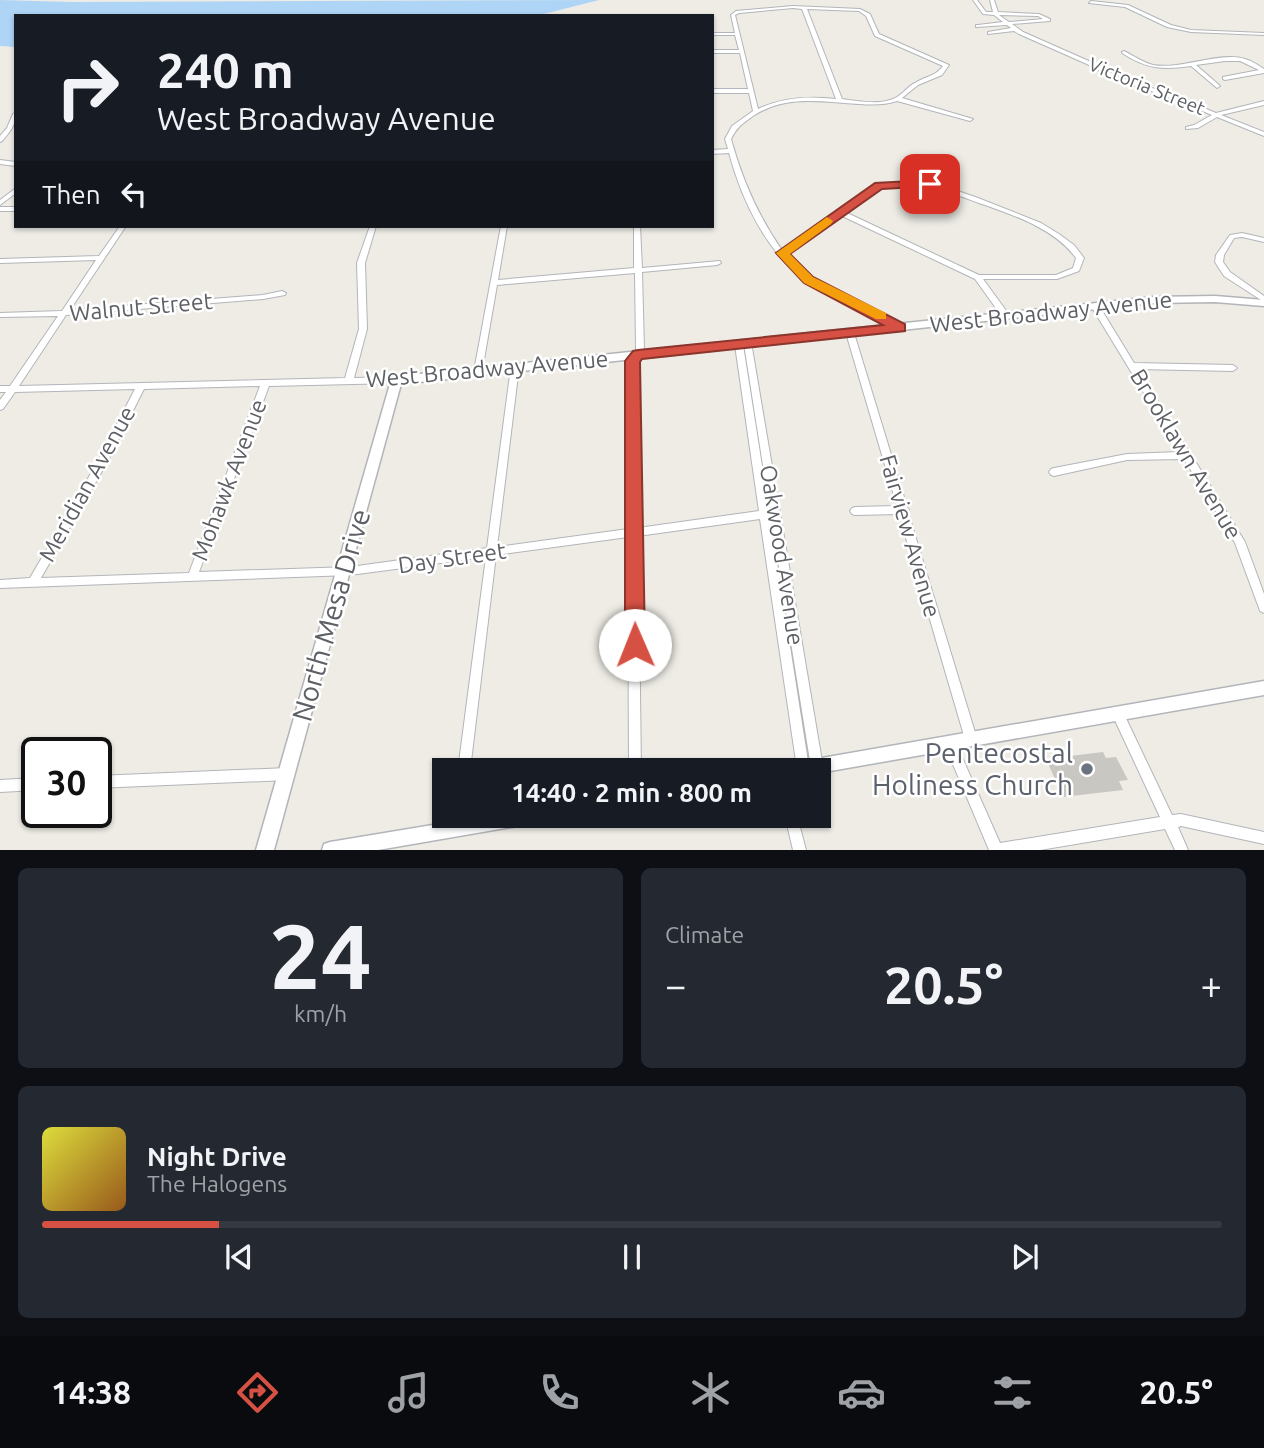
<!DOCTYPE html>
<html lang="en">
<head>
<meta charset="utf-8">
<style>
  :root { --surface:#171b24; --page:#242831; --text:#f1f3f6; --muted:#9ea1a6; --line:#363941; --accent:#d65143 }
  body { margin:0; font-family:Ubuntu,sans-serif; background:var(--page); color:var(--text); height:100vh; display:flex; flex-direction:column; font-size:26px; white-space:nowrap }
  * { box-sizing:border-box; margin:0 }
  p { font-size:23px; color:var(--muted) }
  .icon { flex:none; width:38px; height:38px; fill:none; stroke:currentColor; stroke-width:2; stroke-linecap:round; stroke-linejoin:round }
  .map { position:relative; height:850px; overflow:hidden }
  .panel { display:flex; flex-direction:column; gap:18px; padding:18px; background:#0d0f14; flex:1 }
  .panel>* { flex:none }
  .banner { position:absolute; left:14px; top:14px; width:700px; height:214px; border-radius:0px; box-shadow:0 2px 5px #0004; background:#171b24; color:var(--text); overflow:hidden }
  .speed { position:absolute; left:21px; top:737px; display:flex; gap:14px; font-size:35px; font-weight:700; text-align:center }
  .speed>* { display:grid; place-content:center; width:91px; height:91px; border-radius:50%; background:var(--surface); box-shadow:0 2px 5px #0004; line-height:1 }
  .speed .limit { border:4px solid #111; border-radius:10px; background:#fff; color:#111 }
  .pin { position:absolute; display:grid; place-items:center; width:60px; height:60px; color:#fff; margin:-30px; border-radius:14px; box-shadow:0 4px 10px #0006 }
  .me { position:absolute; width:77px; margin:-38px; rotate:359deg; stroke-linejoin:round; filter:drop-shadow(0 0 5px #0008) }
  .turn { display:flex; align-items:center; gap:24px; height:147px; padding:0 28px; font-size:32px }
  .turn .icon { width:91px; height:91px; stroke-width:2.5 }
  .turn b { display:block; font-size:49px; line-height:60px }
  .then { display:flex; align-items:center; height:66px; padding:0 28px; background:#0003; gap:14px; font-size:26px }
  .big { font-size:52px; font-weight:600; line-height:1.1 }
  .panel .tile { flex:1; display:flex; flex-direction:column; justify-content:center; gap:10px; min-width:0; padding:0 24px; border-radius:10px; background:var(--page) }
  .panel .dial { align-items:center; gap:0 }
  .dial b { font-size:91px; line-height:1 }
  .song { display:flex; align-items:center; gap:21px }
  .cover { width:84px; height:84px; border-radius:10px; background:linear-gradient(135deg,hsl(60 70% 55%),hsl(30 70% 35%)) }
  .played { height:7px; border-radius:4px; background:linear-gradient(90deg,var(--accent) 15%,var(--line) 15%) }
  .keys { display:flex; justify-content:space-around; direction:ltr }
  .heat { display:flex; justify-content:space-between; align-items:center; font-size:38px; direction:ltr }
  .panel .tiles { flex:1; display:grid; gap:18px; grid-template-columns:1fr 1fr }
  .tile:last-child { grid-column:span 2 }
  .trip { position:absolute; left:432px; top:758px; width:399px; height:70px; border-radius:0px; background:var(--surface); box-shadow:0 2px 5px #0004; font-weight:600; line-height:70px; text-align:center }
  .tab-bar { display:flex; height:112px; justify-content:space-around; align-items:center; background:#090b0e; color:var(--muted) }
  .tab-bar .icon { width:49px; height:49px }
  .tab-bar .selected { color:var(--accent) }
  .tab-bar b { font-size:32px; color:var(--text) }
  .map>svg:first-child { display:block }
  .water { fill:#aed5f6 }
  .building { fill:#c9c7c2 }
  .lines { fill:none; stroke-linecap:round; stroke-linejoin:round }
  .minor-casing { stroke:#b2b5b9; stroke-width:2 }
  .tertiary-casing { stroke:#b2b5b9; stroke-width:3 }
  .secondary-casing { stroke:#b2b4b8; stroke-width:3 }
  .minor { fill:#fff; fill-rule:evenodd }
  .tertiary { fill:#fff; fill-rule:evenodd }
  .secondary { fill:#fff; fill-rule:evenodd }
  .route { fill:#d65143; stroke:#8b352c; stroke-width:2 }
  .slow { fill:#f59e0b }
  .worship-dot { fill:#6b7280; stroke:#fff; stroke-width:2.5 }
  .labels { text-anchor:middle; stroke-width:5; stroke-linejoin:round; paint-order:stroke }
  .far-street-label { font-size:19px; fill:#5d6064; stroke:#fff }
  .street-label { font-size:23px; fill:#5d6064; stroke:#fff }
  .near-street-label { font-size:28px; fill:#5d6064; stroke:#fff }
  .near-worship-label { font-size:28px; fill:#5b616d; stroke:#fff; text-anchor:end }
</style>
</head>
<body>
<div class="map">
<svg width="1264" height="850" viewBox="0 0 1264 850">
  <rect width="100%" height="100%" fill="#eeece5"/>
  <path class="water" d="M 0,0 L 71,2 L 599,0 L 536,16 L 16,16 L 16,47 L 0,46 Z"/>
  <path class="building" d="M 1103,752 L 1106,758 L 1116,757 L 1128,780 L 1119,781 L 1123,790 L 1063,797 L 1046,759 Z"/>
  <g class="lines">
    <defs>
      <g id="minor">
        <path d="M 973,0 L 977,0 L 986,12 L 993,12 L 990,0 L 994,0 L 998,12 L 1039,14 L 1050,19 L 1050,21 L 1012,24 L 1023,32 L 1091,62 L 1119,77 L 1170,94 L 1216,113 L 1264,101 L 1264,105 L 1221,115 L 1264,132 L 1264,136 L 1217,117 L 1198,128 L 1186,129 L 1186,127 L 1194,125 L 1212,115 L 1166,96 L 1115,79 L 1087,64 L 1019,34 L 1014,31 L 988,34 L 988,32 L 1011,28 L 1007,25 L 976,27 L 976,25 L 978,25 L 1003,22 L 994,15 L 983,14 ZM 999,15 L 1038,16 L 1043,19 L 1009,22 Z"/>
        <path d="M 1091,1 L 1128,5 L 1171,25 L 1191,30 L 1264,33 L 1264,35 L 1191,32 L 1167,27 L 1125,7 L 1089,3 Z"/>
        <path d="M 793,6 L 860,9 L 870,14 L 879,34 L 949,65 L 942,75 L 918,85 L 902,98 L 973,119 L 970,121 L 897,101 C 885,105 872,105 860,104 C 823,102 786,94 753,116 C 742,124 737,127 731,139 C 742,179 758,216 782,250 L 877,184 L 922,181 L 943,186 L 978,198 L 1041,223 L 1059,234 L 1074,245 L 1084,258 L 1079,271 L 1057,279 L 983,279 L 1010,316 L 1006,318 L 1003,318 L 975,279 L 840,215 L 786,254 C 820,291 860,301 903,325 L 904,327 L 903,329 L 900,330 C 889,325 878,318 867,312 C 847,303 827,295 809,283 C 767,254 742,201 729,153 L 712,154 L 712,150 L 728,149 L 725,139 L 732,126 L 753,111 L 749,93 L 712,93 L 712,89 L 748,89 L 740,53 L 712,53 L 712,50 L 739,50 L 735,35 L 712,35 L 712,33 L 735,33 L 731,15 L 736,11 ZM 793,8 L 802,9 L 836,99 C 809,96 783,97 758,109 L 735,15 L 739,13 ZM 807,9 L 859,11 L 866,16 L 875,36 L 943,66 C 936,76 926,76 915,83 C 908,86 904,93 897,97 C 882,106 858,101 842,99 ZM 922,185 C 942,189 960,196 979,203 C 1013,215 1054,228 1076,258 L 1073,268 L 1056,275 L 979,275 L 845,212 L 881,187 Z"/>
        <path d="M 1124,51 C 1134,56 1142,62 1153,65 C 1182,70 1220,51 1245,59 C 1252,61 1258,65 1264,69 L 1264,73 L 1225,80 L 1223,79 L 1223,77 L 1259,70 L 1240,61 L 1225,61 L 1196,65 L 1219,85 L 1220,86 L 1217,88 L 1191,66 C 1163,70 1146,69 1122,53 L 1122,52 Z"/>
        <path d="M 16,112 C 16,125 10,132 2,141 L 0,142 L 0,136 L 7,128 L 13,114 Z"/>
        <path d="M 0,160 L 16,162 L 16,166 L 0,164 Z"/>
        <path d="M 16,188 L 16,193 L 0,205 L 0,200 Z"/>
        <rect x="0" y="207" width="16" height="4"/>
        <path d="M 120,226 L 126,226 L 70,310 L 263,295 L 282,291 L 286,293 L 285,295 L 263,299 L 66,315 L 19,386 L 345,378 L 359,329 L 357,263 L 370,226 L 376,226 L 365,263 L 367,329 L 354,378 L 396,377 L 400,380 L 396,383 L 269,386 L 199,572 L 350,567 L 487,548 L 511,367 L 515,364 L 519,367 L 497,547 L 628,529 L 627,365 L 636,350 L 635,273 L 497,285 L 482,371 L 478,374 L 475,373 L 474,371 L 501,226 L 507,226 L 498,280 L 634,268 L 634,226 L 640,226 L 642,268 L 720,261 L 721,263 L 717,265 L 642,272 L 644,350 L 635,365 L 638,528 L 759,511 L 735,345 L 739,342 L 743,345 L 769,510 L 770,510 L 744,344 L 748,341 L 751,342 L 823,767 L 821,771 L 819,772 L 819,770 L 812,770 L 811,767 L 771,518 L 770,518 L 809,768 L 808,770 L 798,770 L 797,768 L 760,519 L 638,536 L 641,770 L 629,770 L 628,537 L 496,555 L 470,770 L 458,770 L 486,557 L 350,575 L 0,588 L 0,580 L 30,578 L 97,463 L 135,389 L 15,392 L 3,409 L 0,410 L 0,400 L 6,392 L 0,392 L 0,386 L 10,386 L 58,316 L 0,317 L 0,313 L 62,311 L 96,260 L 0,263 L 0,259 L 99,256 ZM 260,386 L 189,573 L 41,578 L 106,464 L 144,389 Z"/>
        <path d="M 1242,233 L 1264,238 L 1264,242 L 1242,237 L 1234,238 L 1224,255 L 1223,262 L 1230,272 L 1264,296 L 1264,302 L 1224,276 L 1215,262 L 1216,255 L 1230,235 Z"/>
        <path d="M 1092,304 L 1098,304 L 1134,363 L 1233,365 L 1237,368 L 1233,371 L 1138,369 L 1189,452 L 1191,453 L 1192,456 L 1245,542 L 1264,594 L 1264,613 L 1260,611 L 1259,608 L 1235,543 L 1184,459 L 1127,460 L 1054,476 L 1051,475 L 1049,472 L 1051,469 L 1054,468 L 1127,454 L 1180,452 L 1091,306 Z"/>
        <path d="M 850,330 L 854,333 L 907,507 L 909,510 L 908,512 L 977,739 L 975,743 L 971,745 L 967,743 L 965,739 L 899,514 L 855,515 L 852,514 L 850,511 L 852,508 L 855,507 L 897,506 L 846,333 Z"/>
        <path d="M 1118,708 L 1122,710 L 1172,815 L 1181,814 L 1264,832 L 1264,844 L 1181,826 L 1178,827 L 1188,850 L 1175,850 L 1165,829 L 1040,850 L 989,850 L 944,743 L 946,739 L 950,737 L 954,739 L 1000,843 L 1160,817 L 1112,714 L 1114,710 Z"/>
        <path d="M 287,768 L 291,770 L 293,774 L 291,778 L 287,780 L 96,788 L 96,776 Z"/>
        <path d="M 37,778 L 37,790 L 0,792 L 0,780 Z"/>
        <path d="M 785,816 L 797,816 L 806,850 L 793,850 Z"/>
      </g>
      <g id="tertiary">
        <path d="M 1264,681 L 1264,695 L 819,773 L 819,770 L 786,770 L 788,765 L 793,763 Z"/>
        <path d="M 487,816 L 537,816 L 534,821 L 529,824 L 378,850 L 322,850 L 324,844 L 330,842 Z"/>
      </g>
      <path id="secondary" d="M 1215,296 L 1264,300 L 1264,306 L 1215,302 L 1153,303 L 401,384 L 274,850 L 256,850 L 392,377 L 1153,297 Z"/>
    </defs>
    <use href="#minor" class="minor-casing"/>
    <use href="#tertiary" class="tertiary-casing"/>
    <use href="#secondary" class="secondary-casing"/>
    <use href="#minor" class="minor"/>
    <use href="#tertiary" class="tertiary"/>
    <use href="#secondary" class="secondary"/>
  </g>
  <path class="route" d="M 930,180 L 936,184 L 934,186 L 882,189 L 790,254 L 813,277 L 905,324 L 905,331 L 642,359 L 640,362 L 645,645 L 642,651 L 635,654 L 628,651 L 625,645 L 625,361 L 633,351 L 638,350 L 883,325 L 804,283 L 776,253 L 875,183 Z"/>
  <path class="slow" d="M 827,217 L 833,221 L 831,224 L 790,254 L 813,277 L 886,313 L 886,319 L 876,319 L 804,283 L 776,253 Z"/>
  <circle class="worship-dot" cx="1087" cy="769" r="7"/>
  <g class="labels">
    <g class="far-street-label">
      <text transform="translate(1147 86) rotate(22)" y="7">Victoria Street</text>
    </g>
    <g class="street-label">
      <text transform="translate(141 307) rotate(-5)" y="8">Walnut Street</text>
      <text transform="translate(1051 312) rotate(-6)" y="8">West Broadway Avenue</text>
      <text transform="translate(487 369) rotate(-5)" y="8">West Broadway Avenue</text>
      <text transform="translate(1186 454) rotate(59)" y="8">Brooklawn Avenue</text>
      <text transform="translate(229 480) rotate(-69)" y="8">Mohawk Avenue</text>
      <text transform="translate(87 484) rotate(-61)" y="8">Meridian Avenue</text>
      <text transform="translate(910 536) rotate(74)" y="8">Fairview Avenue</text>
      <text transform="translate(782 555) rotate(81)" y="8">Oakwood Avenue</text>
      <text transform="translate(452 558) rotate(-8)" y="8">Day Street</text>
    </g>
    <g class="near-street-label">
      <text transform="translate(331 615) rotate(-74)" y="10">North Mesa Drive</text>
    </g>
    <g class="near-worship-label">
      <text x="1073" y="763">Pentecostal<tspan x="1073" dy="32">Holiness Church</tspan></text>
    </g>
  </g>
</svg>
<div class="speed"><div class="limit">30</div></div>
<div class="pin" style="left:930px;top:184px;background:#d93025"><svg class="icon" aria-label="arrive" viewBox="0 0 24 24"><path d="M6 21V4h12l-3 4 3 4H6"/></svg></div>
<svg class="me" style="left:635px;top:645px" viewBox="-20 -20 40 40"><circle r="19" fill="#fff"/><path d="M0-13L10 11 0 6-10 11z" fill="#d65143"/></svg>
<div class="trip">14:40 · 2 min · 800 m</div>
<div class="banner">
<div class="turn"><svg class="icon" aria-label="right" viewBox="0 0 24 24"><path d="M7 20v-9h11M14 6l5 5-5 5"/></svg><div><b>240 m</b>West Broadway Avenue</div></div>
<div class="then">Then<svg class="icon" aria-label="left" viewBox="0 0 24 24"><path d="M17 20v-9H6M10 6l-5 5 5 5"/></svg></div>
</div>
</div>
<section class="panel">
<div class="tiles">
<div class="tile dial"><b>24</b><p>km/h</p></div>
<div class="tile"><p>Climate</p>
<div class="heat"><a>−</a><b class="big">20.5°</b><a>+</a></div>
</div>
<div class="tile">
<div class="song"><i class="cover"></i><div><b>Night Drive</b><p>The Halogens</p></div></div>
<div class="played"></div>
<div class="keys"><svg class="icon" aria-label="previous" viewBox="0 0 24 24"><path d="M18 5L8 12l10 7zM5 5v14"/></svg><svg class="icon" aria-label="pause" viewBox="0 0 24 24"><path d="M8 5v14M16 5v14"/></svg><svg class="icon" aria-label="next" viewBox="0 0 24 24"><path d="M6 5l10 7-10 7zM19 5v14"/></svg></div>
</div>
</div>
</section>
<nav class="tab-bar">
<b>14:38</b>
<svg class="icon selected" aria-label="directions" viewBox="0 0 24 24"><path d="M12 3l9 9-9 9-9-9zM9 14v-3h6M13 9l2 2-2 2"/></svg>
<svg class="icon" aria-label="music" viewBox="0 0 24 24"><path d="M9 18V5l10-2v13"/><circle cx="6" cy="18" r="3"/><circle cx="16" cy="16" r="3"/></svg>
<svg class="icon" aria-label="phone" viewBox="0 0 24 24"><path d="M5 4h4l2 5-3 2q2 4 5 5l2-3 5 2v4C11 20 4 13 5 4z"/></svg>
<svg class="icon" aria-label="climate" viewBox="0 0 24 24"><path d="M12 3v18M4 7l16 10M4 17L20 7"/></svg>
<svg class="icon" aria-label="car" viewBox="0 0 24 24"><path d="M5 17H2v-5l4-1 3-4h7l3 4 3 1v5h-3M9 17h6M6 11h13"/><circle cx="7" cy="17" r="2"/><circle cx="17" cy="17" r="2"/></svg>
<svg class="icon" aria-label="filters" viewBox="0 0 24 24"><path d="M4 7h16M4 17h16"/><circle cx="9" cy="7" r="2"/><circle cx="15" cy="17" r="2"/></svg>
<b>20.5°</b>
</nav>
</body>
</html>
